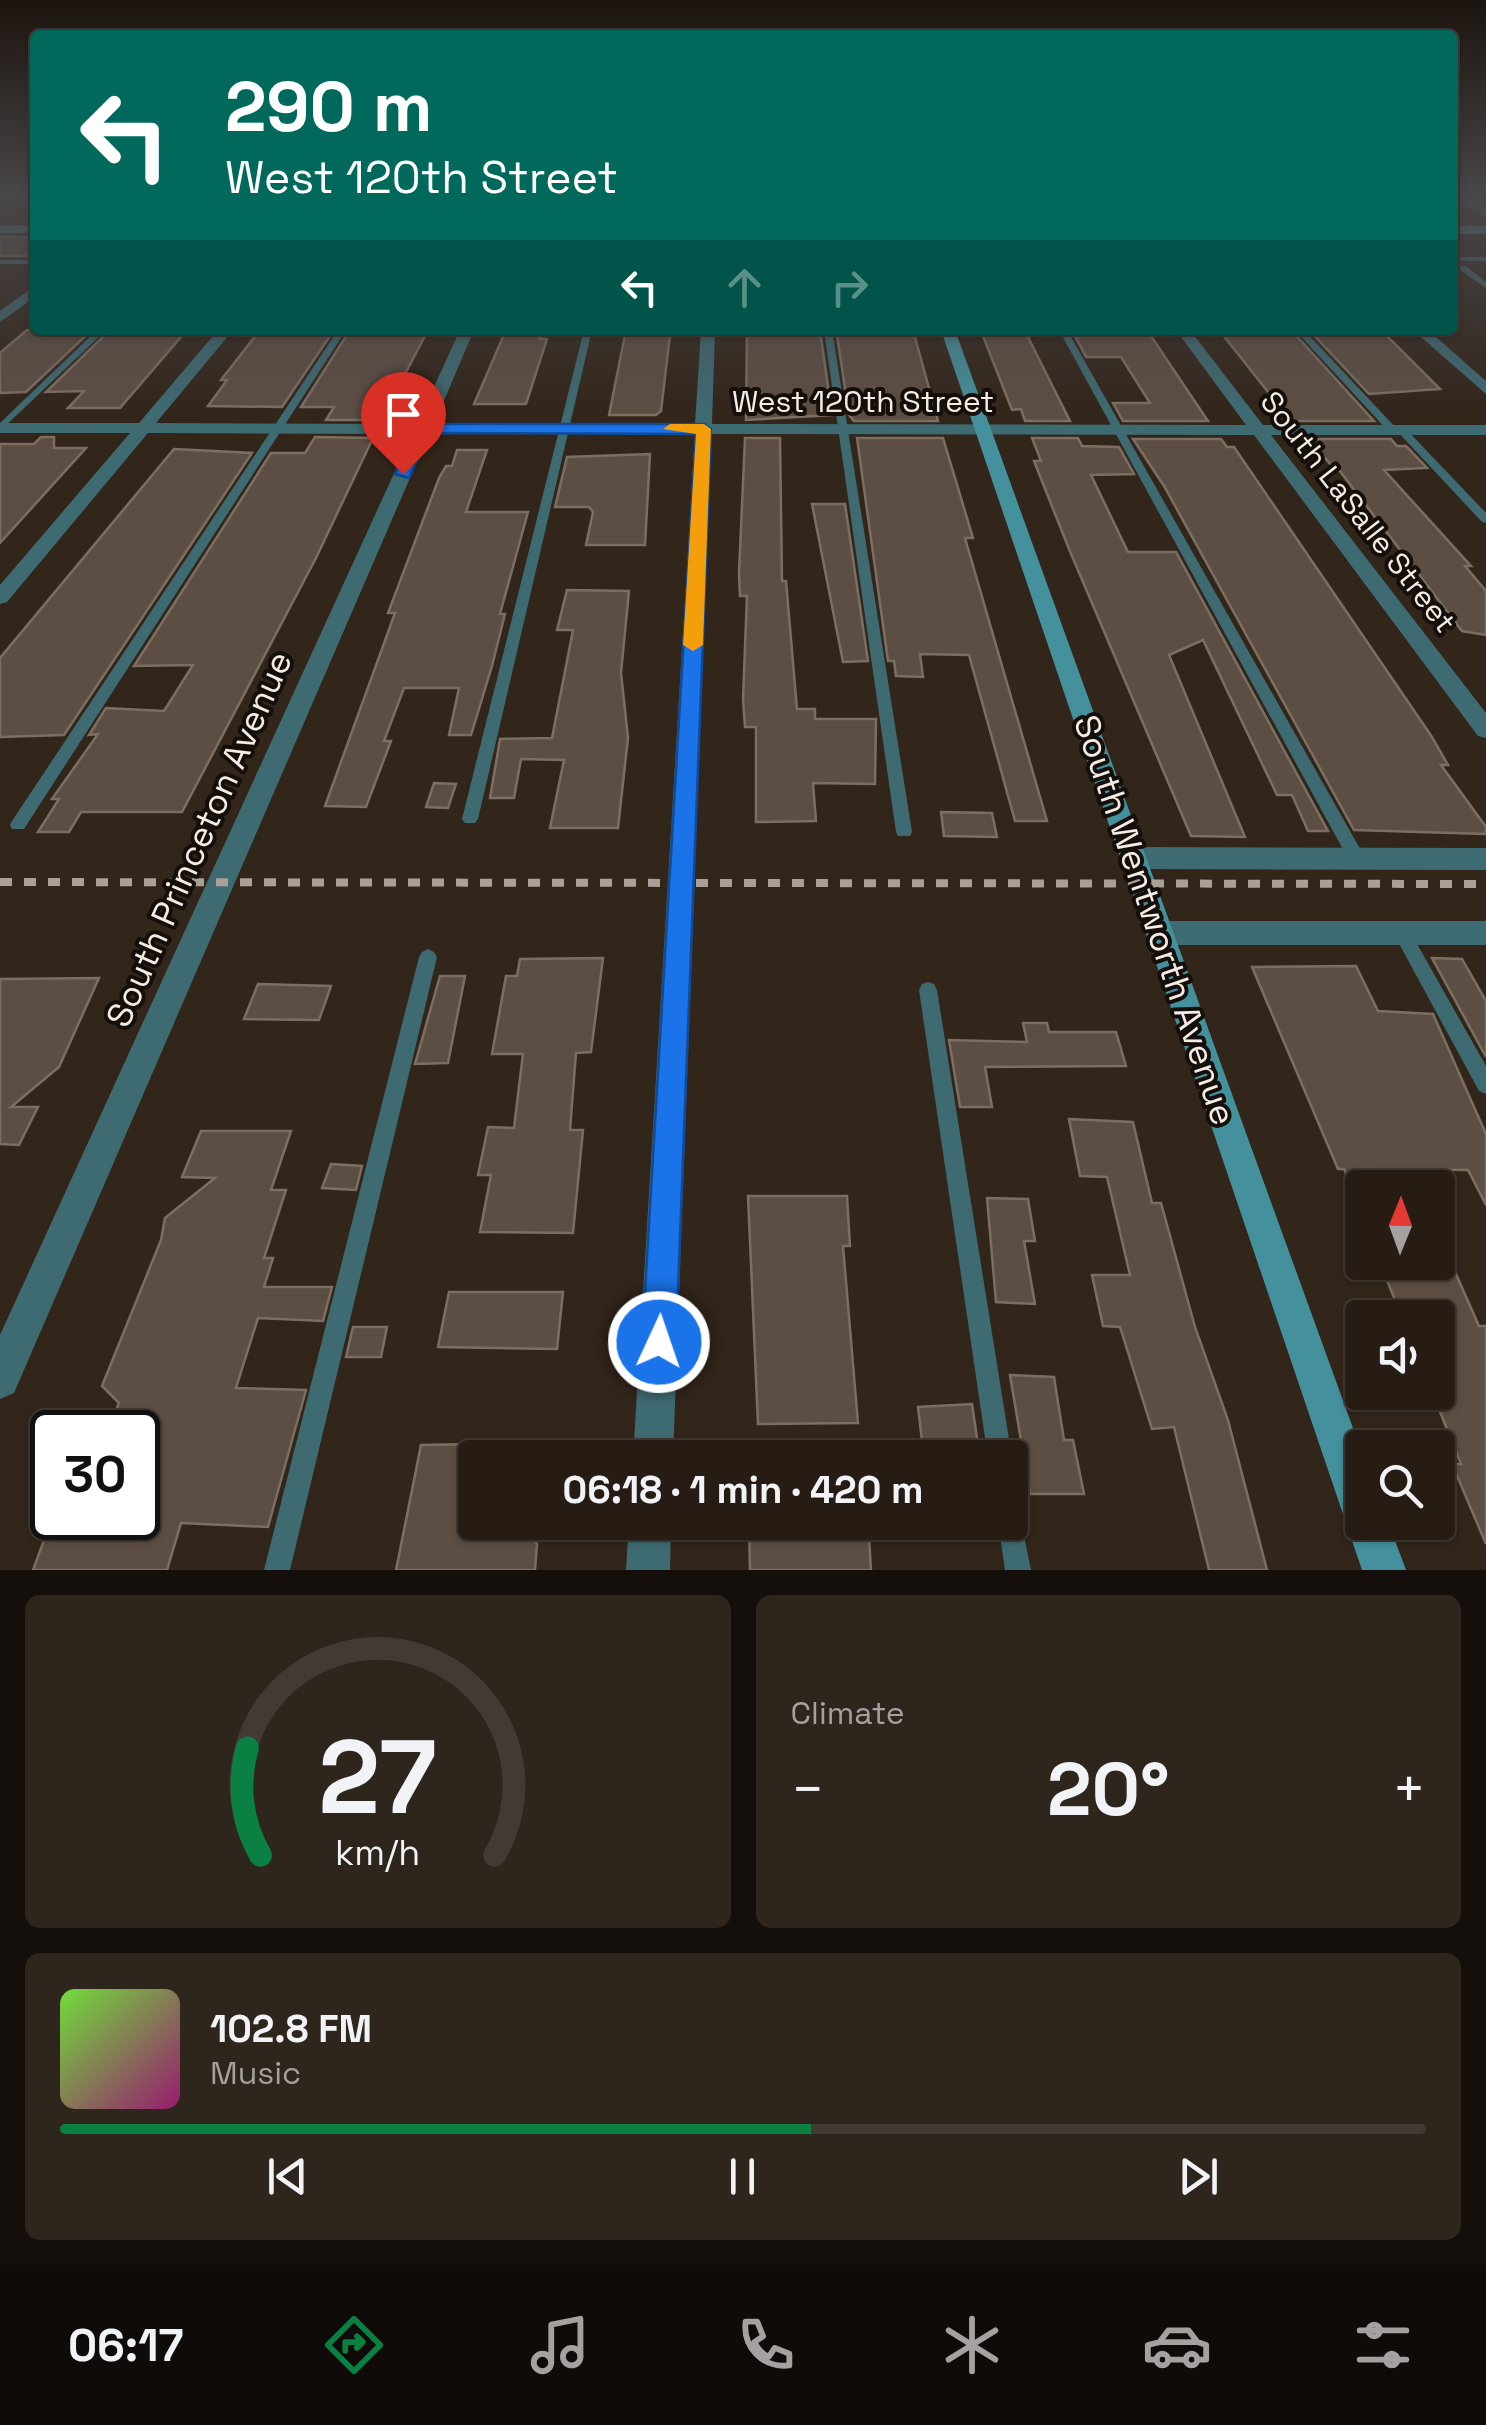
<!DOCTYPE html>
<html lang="en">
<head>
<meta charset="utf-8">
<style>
  :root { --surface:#261c14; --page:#2e251d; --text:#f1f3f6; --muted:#a4a1a0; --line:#423a34; --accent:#0b8043 }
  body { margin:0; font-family:"Space Grotesk",sans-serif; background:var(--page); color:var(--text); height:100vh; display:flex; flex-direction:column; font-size:38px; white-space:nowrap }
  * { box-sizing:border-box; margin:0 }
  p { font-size:32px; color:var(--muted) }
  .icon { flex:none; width:55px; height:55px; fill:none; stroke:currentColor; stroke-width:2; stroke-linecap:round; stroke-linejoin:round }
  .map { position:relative; height:1570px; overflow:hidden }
  .sheet { display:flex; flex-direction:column; gap:25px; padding:25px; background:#150f0b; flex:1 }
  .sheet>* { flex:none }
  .banner { position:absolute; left:30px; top:30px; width:1428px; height:305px; border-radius:10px; box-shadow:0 2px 8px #0004,0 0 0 2px var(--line); background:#00695c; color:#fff; overflow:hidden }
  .needle { width:65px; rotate:1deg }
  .tools { position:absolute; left:1345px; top:1170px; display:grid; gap:20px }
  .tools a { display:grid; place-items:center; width:110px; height:110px; border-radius:10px; background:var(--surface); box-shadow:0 2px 8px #0004,0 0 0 2px var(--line); font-size:50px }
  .speed { position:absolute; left:30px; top:1410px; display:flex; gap:20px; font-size:50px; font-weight:700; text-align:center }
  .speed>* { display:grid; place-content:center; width:130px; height:130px; border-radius:50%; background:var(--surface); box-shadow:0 2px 8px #0004,0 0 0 2px var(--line); line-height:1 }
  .speed .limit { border:5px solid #111; border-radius:15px; background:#fff; color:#111 }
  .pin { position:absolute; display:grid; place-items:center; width:85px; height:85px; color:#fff; margin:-102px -42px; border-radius:50% 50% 50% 0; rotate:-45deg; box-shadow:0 0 10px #0007 }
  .pin .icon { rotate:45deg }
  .me { position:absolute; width:110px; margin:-55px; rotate:3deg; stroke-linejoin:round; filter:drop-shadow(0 0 8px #0008) }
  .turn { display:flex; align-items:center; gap:35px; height:210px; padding:0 30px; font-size:45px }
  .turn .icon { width:130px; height:130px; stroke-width:2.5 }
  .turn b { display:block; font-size:70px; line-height:85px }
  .lanes { display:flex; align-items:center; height:95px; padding:0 30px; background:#0003; justify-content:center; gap:50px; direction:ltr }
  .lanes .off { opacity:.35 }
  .big { font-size:75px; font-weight:800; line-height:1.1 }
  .sheet .widget { flex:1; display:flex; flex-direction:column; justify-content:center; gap:15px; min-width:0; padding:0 35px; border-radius:15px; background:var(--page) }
  .sheet .dial { align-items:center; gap:0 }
  .dial svg { height:260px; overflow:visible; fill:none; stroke:var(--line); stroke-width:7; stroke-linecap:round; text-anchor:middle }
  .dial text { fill:var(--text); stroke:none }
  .song { display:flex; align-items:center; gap:30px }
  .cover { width:120px; height:120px; border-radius:15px; background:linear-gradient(135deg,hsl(100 70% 55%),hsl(320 70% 35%)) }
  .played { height:10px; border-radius:5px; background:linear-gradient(90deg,var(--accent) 55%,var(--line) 55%) }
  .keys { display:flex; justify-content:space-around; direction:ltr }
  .heat { display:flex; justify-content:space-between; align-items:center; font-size:55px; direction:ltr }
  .sheet .tiles { flex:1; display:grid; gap:25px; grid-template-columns:1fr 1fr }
  .widget:last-child { grid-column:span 2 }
  .trip { position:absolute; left:458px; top:1440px; width:570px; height:100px; border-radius:10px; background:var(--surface); box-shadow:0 2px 8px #0004,0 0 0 2px var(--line); font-weight:800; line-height:100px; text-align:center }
  .tabs { display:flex; height:160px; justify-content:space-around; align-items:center; background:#0f0b08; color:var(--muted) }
  .tabs .icon { width:70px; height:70px }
  .tabs .active { color:var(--accent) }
  .tabs b { font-size:45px; color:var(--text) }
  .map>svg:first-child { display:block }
  .building { fill:#5d4e43; stroke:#7d6e62; stroke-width:2.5 }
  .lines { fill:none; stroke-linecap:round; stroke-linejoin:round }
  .lane { fill:#3e6b72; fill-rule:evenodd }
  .street { fill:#3e6b72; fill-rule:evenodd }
  .secondary { fill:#44919d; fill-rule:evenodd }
  .rail { stroke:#aba098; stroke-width:8; stroke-dasharray:12 12; stroke-linecap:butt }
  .route { fill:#1a73e8; stroke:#114b97; stroke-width:2.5 }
  .slow { fill:#f59e0b }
  .labels { text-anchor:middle; stroke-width:8; stroke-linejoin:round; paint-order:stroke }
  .far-street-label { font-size:30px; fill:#f5ece5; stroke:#150f0b }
  .street-label { font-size:35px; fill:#f5ece5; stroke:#150f0b }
</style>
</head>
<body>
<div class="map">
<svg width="1486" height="1570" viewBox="0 0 1486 1570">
  <rect width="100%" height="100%" fill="#32251a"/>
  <g class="building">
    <rect x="0" y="237" width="35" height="19"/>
    <path d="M 27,330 L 92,330 L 26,392 L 0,393 L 0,353 Z"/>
    <path d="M 110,330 L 187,330 L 120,408 L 68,408 L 84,391 L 46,392 Z"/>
    <path d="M 260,330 L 334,330 L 282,407 L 208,406 L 227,380 L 221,380 Z"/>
    <path d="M 350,330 L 428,330 L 381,420 L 326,420 L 334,407 L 301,407 Z"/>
    <path d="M 506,330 L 543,330 L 540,339 L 547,339 L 526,404 L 474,404 Z"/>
    <path d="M 626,330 L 665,330 L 664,335 L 670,335 L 661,411 L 656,415 L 609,415 Z"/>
    <path d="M 747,330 L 820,330 L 832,415 L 746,420 Z"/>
    <path d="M 865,330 L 913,330 L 938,421 L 854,421 L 849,415 L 837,335 L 866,334 Z"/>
    <path d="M 1219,330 L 1291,330 L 1374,421 L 1297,421 L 1287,416 Z"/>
    <path d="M 1309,330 L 1381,330 L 1440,389 L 1369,394 Z"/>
    <path d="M 981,331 L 1025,331 L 1070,421 L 1025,421 L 1021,409 L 1012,410 Z"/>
    <path d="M 1075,336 L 1151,336 L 1208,421 L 1123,421 L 1113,403 L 1150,403 L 1121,357 L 1086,357 Z"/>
    <path d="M 41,437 L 54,437 L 54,448 L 86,448 L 0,543 L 0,444 L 34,444 Z"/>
    <path d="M 315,437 L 373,438 L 316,558 L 182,812 L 81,812 L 69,832 L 38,832 L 59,799 L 52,799 L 98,734 L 89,735 L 106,708 L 164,711 L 193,665 L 134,666 L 271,453 L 305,453 Z"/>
    <path d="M 745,438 L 780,438 L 782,581 L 786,581 L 797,709 L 815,709 L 815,719 L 876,719 L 875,784 L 813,783 L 816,821 L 756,822 L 756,727 L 745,727 L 743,699 L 747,596 L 740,596 L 739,573 Z"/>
    <path d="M 857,438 L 943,438 L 973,538 L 965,538 L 1047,821 L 1015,821 L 969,655 L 920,654 L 923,677 L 896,676 L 894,661 L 888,661 Z"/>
    <path d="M 1032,438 L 1078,438 L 1082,446 L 1119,447 L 1134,474 L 1091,475 L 1128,552 L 1176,552 L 1328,831 L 1308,831 L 1292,795 L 1277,795 L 1203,640 L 1169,655 L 1245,837 L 1191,836 L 1069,549 L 1034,461 L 1041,461 Z"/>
    <path d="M 1133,439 L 1221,439 L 1227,447 L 1234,447 L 1432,737 L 1448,765 L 1441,765 L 1486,827 L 1486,834 L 1354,830 L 1164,486 Z"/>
    <path d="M 1310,439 L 1391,439 L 1397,446 L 1406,446 L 1427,468 L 1384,470 L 1471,566 L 1465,566 L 1486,591 L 1486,635 L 1462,631 L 1339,470 L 1334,469 Z"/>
    <path d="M 174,449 L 252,453 L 64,735 L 0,737 L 0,658 Z"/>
    <path d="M 457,450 L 487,450 L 466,512 L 528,512 L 500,614 L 505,614 L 492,666 L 471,735 L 449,735 L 459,688 L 404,688 L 384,741 L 391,741 L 366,807 L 325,806 L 395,613 L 388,613 L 439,478 L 446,466 L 452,466 Z"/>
    <path d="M 650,454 L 645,545 L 586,545 L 593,512 L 589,507 L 555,507 L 567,457 Z"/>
    <path d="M 812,504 L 845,504 L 868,661 L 843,662 Z"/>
    <path d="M 567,590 L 629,591 L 621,673 L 628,738 L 618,828 L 550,828 L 564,760 L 521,759 L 514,798 L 490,798 L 500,739 L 552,738 L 573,630 L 557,630 Z"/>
    <path d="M 434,783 L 456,784 L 448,808 L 426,807 Z"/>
    <path d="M 941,812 L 992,813 L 997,837 L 944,836 Z"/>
    <path d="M 603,958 L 591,1052 L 576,1053 L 570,1130 L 583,1130 L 573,1233 L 480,1232 L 491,1175 L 478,1175 L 488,1127 L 514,1128 L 523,1054 L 492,1054 L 506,976 L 517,976 L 520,959 Z"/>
    <path d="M 1432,958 L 1462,959 L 1486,1001 L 1486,1057 Z"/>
    <path d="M 1356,966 L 1378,1011 L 1433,1014 L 1486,1134 L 1486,1205 L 1468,1170 L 1362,1169 L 1362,1211 L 1344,1169 L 1338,1169 L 1252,967 Z"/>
    <path d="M 440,976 L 465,976 L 448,1063 L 415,1064 Z"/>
    <path d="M 99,978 L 59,1067 L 11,1107 L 38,1107 L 19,1145 L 0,1144 L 0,979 Z"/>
    <path d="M 258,984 L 331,986 L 319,1020 L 244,1019 Z"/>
    <path d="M 1023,1023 L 1047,1023 L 1049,1032 L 1116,1032 L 1126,1066 L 985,1067 L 992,1107 L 960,1107 L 949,1040 L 1027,1042 Z"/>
    <path d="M 1069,1119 L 1133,1122 L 1152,1203 L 1161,1203 L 1195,1327 L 1228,1420 L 1267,1570 L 1209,1570 L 1174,1427 L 1152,1429 L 1120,1327 L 1103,1326 L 1092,1275 L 1130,1275 L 1107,1177 L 1080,1176 Z"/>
    <path d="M 201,1131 L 291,1131 L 271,1190 L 286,1190 L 264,1258 L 273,1258 L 264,1287 L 332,1287 L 323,1321 L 258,1318 L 236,1388 L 306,1390 L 268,1527 L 181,1523 L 167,1570 L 33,1570 L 47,1532 L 138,1531 L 138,1432 L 107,1432 L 119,1403 L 102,1386 L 161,1240 L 165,1218 L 215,1178 L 182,1177 Z"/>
    <path d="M 331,1164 L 362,1166 L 356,1190 L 322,1188 Z"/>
    <path d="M 748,1196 L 847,1196 L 850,1246 L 843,1246 L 858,1423 L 758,1424 Z"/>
    <path d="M 987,1198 L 1028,1199 L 1035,1241 L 1024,1241 L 1035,1304 L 996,1302 Z"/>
    <path d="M 1380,1263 L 1452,1265 L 1479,1326 L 1486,1326 L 1486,1544 L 1452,1464 L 1461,1464 L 1432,1392 L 1438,1392 L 1438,1311 L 1399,1310 Z"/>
    <path d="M 449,1292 L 563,1292 L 557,1349 L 438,1347 Z"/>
    <path d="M 353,1327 L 387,1327 L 381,1357 L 346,1357 Z"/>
    <path d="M 1010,1375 L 1054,1377 L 1064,1440 L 1073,1440 L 1084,1494 L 1030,1494 Z"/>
    <path d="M 972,1404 L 980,1458 L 924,1458 L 918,1407 Z"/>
    <path d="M 475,1444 L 475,1532 L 527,1533 L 537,1544 L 535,1570 L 396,1570 L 421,1445 Z"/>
    <path d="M 749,1522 L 868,1522 L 871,1570 L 750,1570 Z"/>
  </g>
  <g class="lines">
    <g class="lane">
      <rect x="1452" y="257" width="34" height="4"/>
      <rect x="0" y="260" width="35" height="4"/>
      <path d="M 1460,266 L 1466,266 L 1486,282 L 1486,288 L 1460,270 Z"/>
      <path d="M 97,330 L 106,330 L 0,431 L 0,423 Z"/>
      <path d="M 338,330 L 346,330 L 24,829 L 12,829 L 10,825 L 12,821 Z"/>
      <path d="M 584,330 L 592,330 L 478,819 L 475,823 L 465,823 L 462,819 Z"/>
      <path d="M 824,330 L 832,330 L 912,832 L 910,836 L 898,836 L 896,832 Z"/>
      <path d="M 1059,330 L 1067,330 L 1363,854 L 1365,859 L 1363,864 L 1351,864 Z"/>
      <path d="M 1295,330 L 1304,330 L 1397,429 L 1405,428 L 1486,513 L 1486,523 L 1482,522 L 1397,431 L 1389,432 Z"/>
      <path d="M 1402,926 L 1408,928 L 1486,1066 L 1486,1094 L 1479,1091 L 1396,938 L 1393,933 L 1396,928 Z"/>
      <path d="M 428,949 L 434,952 L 437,957 L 290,1570 L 264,1570 L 419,957 L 422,952 Z"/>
      <path d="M 928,982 L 934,984 L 937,990 L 1012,1458 L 1010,1463 L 1010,1458 L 988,1458 L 919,990 L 922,984 Z"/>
      <path d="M 1010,1507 L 1019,1511 L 1031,1570 L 1005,1570 L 998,1522 L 1010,1522 Z"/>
    </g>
    <g class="street">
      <path d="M 1453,196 L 1466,196 L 1486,209 L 1486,217 Z"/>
      <path d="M 35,286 L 35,297 L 0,322 L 0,311 Z"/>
      <path d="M 218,330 L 233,330 L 156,423 L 417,424 L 460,330 L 474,330 L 434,424 L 695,424 L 701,330 L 715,330 L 712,424 L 1246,425 L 1176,330 L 1190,330 L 1263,425 L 1486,425 L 1486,435 L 1271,435 L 1486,713 L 1486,738 L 1478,736 L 1254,435 L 711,434 L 673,1458 L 633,1458 L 695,434 L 429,434 L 14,1393 L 0,1399 L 0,1335 L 412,434 L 148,433 L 7,602 L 0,604 L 0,585 L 130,433 L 0,433 L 0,423 L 139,423 Z"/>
      <path d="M 1413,330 L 1428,330 L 1486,381 L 1486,394 Z"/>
      <path d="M 1134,847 L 1486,848 L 1486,870 L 1134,869 L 1125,866 L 1121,858 L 1125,850 Z"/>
      <path d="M 1160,921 L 1486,921 L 1486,945 L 1160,945 L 1150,942 L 1146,933 L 1150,924 Z"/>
      <path d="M 629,1522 L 671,1522 L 670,1570 L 626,1570 Z"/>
    </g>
    <g class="secondary">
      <rect x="0" y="225" width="35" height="8"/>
      <rect x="1452" y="226" width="34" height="8"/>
      <path d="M 941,330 L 955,330 L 1362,1453 L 1362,1522 L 1388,1522 L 1406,1570 L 1362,1570 Z"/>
    </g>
    <path class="rail" d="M 0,882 L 1486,884"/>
  </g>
  <linearGradient id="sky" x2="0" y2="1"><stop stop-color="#1c140e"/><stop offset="0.47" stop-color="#494649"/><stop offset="1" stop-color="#494649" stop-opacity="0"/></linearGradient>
  <rect width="1486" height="416" fill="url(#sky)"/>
  <path class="route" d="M 704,424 L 711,429 L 676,1342 L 671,1355 L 659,1360 L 647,1355 L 642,1342 L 696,434 L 429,433 L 409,478 L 395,474 L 416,428 L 424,424 Z"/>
  <path class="slow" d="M 704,424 L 711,429 L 703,645 L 693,651 L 683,645 L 696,434 L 663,429 L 670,424 Z"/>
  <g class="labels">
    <g class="far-street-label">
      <text x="863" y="412">West 120th Street</text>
      <text transform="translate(1358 512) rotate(52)" y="10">South LaSalle Street</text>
    </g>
    <g class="street-label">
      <text transform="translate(199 839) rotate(-66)" y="12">South Princeton Avenue</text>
      <text transform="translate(1155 920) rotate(71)" y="12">South Wentworth Avenue</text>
    </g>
  </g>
</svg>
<div class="tools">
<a><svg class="needle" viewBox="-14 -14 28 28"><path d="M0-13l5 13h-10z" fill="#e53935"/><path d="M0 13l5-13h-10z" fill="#a4a1a0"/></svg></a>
<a><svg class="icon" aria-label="sound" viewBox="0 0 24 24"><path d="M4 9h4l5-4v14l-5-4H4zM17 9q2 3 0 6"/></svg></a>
<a><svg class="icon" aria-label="search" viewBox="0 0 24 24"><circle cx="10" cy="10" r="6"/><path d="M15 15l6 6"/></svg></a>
</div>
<div class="speed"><div class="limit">30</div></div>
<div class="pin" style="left:403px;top:474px;background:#d93025"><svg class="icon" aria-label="arrive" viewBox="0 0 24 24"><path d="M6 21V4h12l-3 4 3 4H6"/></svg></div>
<svg class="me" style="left:659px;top:1342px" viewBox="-20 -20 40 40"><circle r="17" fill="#1a73e8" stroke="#fff" stroke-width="3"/><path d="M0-11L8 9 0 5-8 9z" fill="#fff"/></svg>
<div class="trip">06:18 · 1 min · 420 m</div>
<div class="banner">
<div class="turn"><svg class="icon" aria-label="left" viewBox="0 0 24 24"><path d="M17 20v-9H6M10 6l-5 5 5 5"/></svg><div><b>290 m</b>West 120th Street</div></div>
<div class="lanes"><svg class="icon" aria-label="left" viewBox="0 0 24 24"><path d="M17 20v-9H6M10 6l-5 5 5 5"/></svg><svg class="icon off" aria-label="ahead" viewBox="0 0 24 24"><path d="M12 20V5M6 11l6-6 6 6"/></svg><svg class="icon off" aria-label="right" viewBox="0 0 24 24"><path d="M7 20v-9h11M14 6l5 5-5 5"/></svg></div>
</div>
</div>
<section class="sheet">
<div class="tiles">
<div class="widget dial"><svg viewBox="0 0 100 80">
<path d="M14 69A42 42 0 1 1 86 69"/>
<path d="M14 69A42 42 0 0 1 10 36" stroke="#0b8043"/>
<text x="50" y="56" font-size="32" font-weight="700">27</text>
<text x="50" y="72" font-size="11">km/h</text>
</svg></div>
<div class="widget"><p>Climate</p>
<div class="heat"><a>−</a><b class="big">20°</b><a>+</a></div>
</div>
<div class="widget">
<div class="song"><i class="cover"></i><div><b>102.8 FM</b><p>Music</p></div></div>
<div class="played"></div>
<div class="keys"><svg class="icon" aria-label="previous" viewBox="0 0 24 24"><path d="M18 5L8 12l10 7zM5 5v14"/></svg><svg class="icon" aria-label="pause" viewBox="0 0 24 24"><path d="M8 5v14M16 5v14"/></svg><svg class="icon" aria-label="next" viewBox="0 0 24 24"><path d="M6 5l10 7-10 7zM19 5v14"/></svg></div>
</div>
</div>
</section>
<nav class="tabs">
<b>06:17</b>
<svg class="icon active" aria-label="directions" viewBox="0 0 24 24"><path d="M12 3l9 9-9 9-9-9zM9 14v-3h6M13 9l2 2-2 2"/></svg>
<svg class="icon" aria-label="music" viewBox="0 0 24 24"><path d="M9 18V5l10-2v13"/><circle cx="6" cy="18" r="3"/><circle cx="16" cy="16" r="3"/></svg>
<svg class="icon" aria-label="phone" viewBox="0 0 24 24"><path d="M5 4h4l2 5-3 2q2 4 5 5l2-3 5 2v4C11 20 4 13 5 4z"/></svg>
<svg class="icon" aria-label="climate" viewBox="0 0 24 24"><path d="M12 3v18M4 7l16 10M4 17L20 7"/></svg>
<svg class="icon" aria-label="car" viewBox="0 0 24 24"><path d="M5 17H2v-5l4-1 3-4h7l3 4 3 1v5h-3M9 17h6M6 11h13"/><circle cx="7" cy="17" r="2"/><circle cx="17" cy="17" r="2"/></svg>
<svg class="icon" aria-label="filters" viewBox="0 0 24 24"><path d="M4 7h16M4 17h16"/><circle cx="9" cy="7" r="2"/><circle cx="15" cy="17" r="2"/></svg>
</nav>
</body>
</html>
